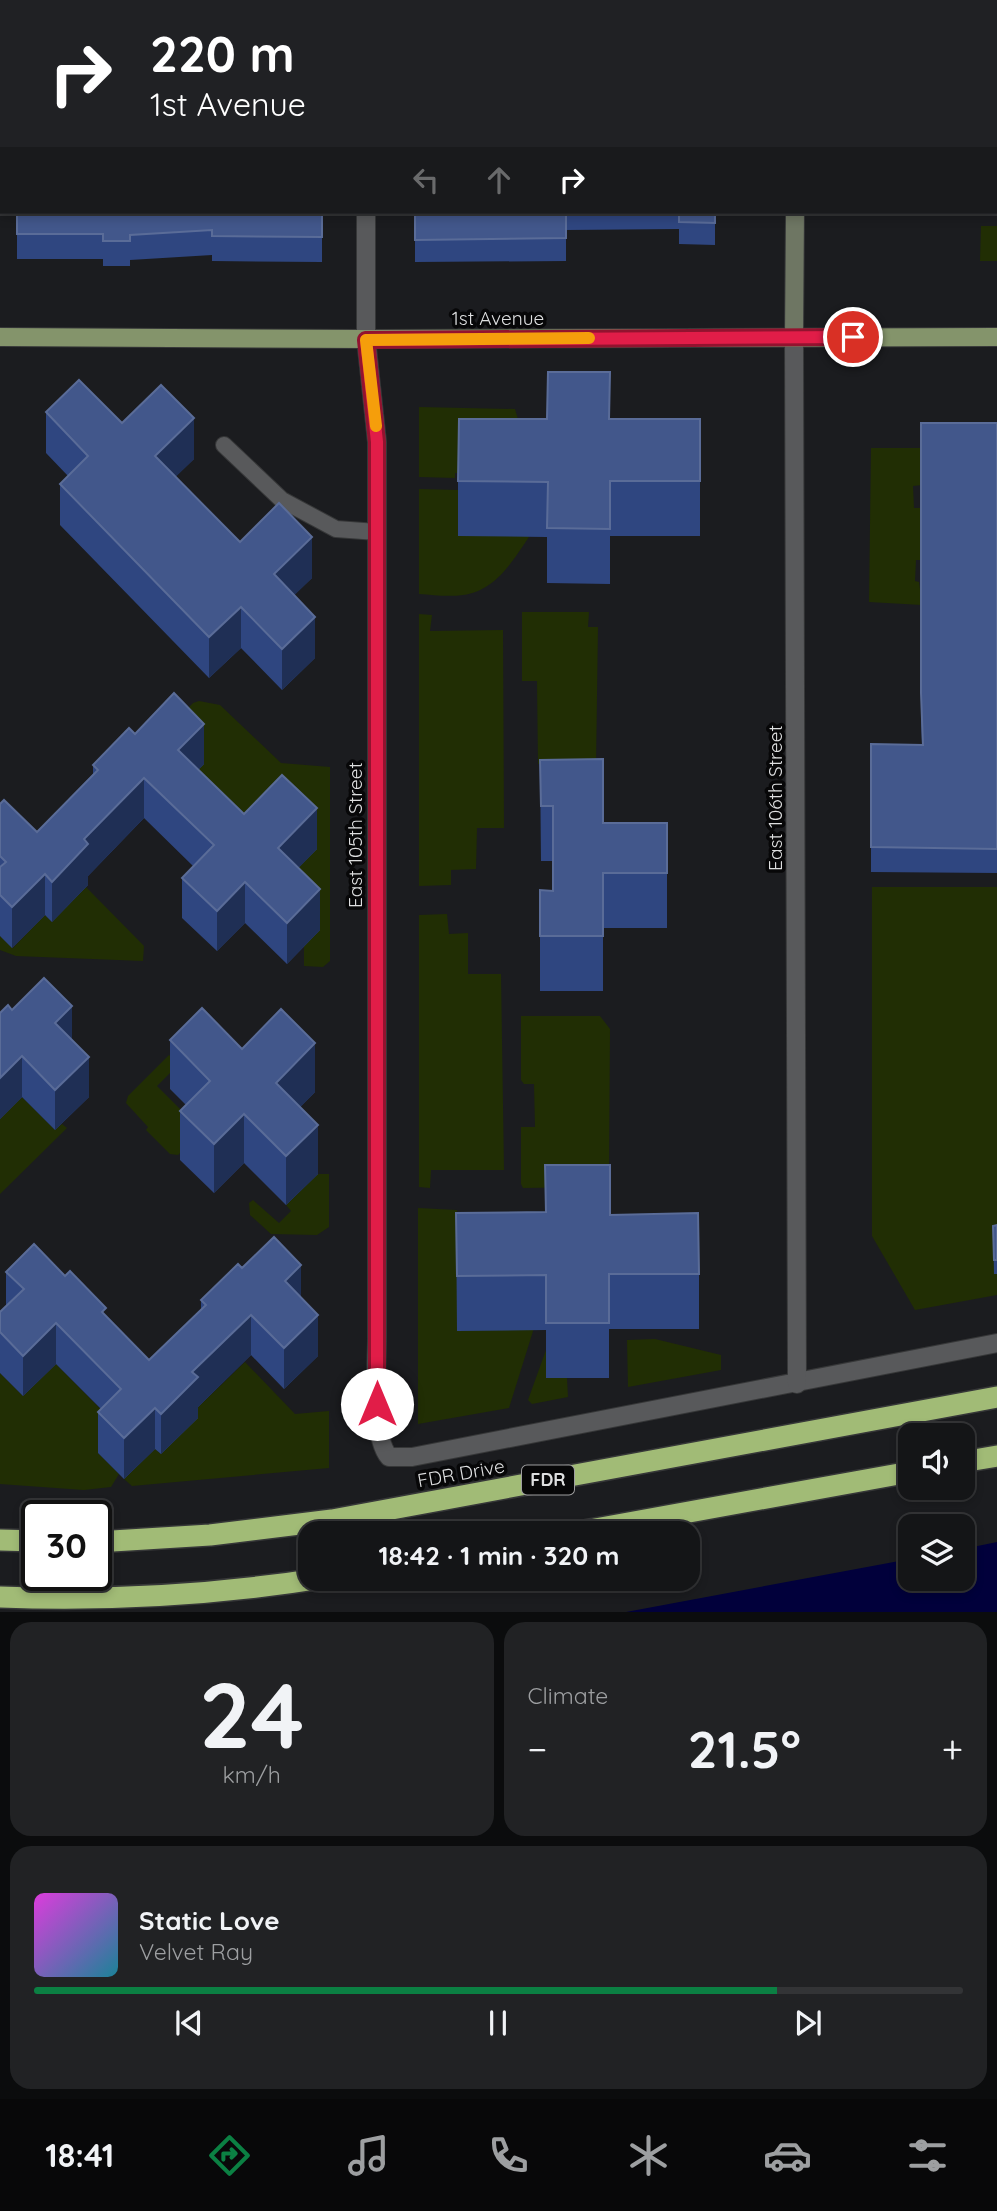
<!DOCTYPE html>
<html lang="en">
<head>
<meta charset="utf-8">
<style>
  :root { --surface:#141517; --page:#212224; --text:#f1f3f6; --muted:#9d9fa1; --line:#333436; --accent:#0b8043 }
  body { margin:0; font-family:Quicksand,sans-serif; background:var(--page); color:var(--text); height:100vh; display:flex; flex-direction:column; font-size:26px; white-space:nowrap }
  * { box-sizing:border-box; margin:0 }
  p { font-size:23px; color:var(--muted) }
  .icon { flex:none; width:38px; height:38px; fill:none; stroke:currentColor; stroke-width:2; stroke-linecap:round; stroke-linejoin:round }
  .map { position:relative; height:1612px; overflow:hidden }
  .side { display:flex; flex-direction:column; gap:10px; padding:10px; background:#0b0c0d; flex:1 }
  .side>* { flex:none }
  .top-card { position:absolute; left:0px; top:0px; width:998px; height:214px; box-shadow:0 4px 10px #0003,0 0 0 2px var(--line); background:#202124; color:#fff; overflow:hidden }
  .controls { position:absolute; left:898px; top:1423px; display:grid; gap:14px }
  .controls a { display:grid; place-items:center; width:77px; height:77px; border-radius:14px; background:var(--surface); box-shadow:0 4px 10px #0003,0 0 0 2px var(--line); font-size:35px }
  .speed { position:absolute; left:21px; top:1500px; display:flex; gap:14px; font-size:35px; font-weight:700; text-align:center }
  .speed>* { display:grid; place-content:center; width:91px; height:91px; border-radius:50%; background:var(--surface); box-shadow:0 4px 10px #0003,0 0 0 2px var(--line); line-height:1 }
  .speed .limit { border:4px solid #111; border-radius:10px; background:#fff; color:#111 }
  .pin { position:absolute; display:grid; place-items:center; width:60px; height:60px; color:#fff; margin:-30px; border:4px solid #fff; border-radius:50%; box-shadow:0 2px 7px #0007 }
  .me { position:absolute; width:77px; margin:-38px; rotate:0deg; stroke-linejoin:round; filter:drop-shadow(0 0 5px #0008) }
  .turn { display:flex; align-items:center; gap:24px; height:147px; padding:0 35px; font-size:32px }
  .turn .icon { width:91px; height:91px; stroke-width:2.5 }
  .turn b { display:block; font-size:49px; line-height:60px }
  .lanes { display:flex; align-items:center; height:66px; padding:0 35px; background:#0003; justify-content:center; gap:35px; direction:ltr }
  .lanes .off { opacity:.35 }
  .big { font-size:52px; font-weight:800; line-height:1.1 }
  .side .card { flex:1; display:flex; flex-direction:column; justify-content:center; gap:10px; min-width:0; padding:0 24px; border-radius:21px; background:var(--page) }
  .side .dial { align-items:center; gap:0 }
  .dial b { font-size:91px; line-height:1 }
  .song { display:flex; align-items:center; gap:21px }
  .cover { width:84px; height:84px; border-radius:10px; background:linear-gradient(135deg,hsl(300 70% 55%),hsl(190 70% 35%)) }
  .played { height:7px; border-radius:4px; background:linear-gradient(90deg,var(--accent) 80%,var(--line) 80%) }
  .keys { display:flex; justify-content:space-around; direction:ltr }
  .heat { display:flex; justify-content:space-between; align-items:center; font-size:38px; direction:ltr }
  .side .tiles { flex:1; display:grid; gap:10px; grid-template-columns:1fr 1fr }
  .card:last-child { grid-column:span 2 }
  .trip { position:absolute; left:298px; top:1521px; width:402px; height:70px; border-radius:21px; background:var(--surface); box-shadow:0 4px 10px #0003,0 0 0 2px var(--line); font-weight:800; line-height:70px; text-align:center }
  .tab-bar { display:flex; height:112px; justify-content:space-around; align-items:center; background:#080809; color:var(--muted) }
  .tab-bar .icon { width:49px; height:49px }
  .tab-bar .current { color:var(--accent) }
  .tab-bar b { font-size:32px; color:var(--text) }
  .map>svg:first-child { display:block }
  .green { fill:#212e04 }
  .water { fill:#01003b }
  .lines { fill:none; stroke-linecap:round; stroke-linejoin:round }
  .service-casing { stroke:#363738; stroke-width:18 }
  .minor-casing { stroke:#363738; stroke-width:20 }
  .secondary-casing { stroke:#363738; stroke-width:20 }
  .primary-casing { stroke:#363738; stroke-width:20 }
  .motorway-casing { stroke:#363738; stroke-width:24 }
  .service { stroke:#58595b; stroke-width:16 }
  .minor { stroke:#58595b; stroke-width:18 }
  .secondary { stroke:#6e7663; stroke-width:18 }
  .primary { stroke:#84946b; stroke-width:18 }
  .motorway { stroke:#a1bb76; stroke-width:21 }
  .wall { fill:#2f4680 }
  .shaded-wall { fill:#1f2f55 }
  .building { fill:#42578b; stroke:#5a6c98; stroke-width:2 }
  .route-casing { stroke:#92132f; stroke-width:18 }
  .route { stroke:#e11d48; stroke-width:12 }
  .slow { stroke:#f59e0b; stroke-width:12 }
  .labels { text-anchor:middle; stroke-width:7; stroke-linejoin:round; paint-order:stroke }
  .shield { fill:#070708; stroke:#9e9e9f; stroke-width:2 }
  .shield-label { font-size:18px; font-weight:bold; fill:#dedfe0 }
  .street-label { font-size:19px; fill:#dedfe0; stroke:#070708 }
</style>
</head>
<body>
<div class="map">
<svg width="997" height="1613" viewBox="0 0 997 1613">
  <rect width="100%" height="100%" fill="#1b1c1f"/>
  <g class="green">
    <path d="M 981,226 L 997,226 L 997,261 L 980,261 Z"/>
    <path d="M 419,407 L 515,409 L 522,433 L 500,474 L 455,473 L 455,478 L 419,477 Z"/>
    <path d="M 871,448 L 920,448 L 922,485 L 913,486 L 914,508 L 922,508 L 922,560 L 916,560 L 915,581 L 919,582 L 922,605 L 869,602 Z"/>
    <path d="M 419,489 L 459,490 L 459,536 L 536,527 C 516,554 500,590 463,595 C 449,597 433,595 419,594 Z"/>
    <path d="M 522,612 L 589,612 L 588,627 L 598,627 L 596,765 L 538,764 L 537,681 L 522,681 Z"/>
    <path d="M 419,614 L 432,615 L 430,631 L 503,630 L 504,828 L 477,828 L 476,869 L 451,870 L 451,885 L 419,886 Z"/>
    <path d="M 199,701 L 220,705 L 281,763 L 330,767 L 330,961 L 323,967 L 304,966 L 304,946 L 320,930 L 244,855 L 129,769 L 193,703 Z"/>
    <path d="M 86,887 L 144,946 L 143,961 L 16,956 L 0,950 L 0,936 L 13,948 L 45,915 L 52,922 Z"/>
    <path d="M 872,887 L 997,887 L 997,1295 L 915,1310 L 872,1236 Z"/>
    <path d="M 447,914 L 449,934 L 468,933 L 468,974 L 501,974 L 504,1170 L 431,1170 L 430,1188 L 419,1187 L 419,915 Z"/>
    <path d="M 521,1016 L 600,1016 L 610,1029 L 609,1174 L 598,1187 L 523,1188 L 521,1184 L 521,1127 L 535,1127 L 534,1084 L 524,1084 L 521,1080 Z"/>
    <path d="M 169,1055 L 179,1064 L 157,1086 L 202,1131 L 178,1155 L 170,1154 L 146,1130 L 148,1127 L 126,1103 L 128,1096 Z"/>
    <path d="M 22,1097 L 55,1130 L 62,1124 L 67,1128 L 0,1194 L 0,1119 Z"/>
    <path d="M 318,1174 L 329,1174 L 329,1227 L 317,1235 L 271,1234 L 250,1215 L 249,1203 L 253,1200 L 279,1223 L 291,1211 L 286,1205 Z"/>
    <path d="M 418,1208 L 457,1210 L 457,1330 L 534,1328 L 509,1408 L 418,1424 Z"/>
    <path d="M 655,1339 L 721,1355 L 721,1370 L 628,1387 L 627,1340 Z"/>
    <path d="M 546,1350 L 546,1378 L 567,1378 L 568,1397 L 532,1404 L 528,1400 Z"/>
    <path d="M 245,1362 L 295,1414 L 329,1411 L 329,1468 L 132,1486 L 124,1479 L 155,1449 L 161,1454 L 192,1413 Z"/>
    <path d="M 56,1364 L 121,1430 L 98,1453 L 119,1474 L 111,1487 L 84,1490 L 0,1484 L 0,1373 L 23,1396 Z"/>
  </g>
  <path class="water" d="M 997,1542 L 997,1612 L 626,1612 L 910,1559 L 910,1578 L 962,1578 L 963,1549 Z"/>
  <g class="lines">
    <defs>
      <path id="service" d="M 224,445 L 282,500 L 336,529 L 377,532"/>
      <g id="minor">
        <path d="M 366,2 L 366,0"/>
        <path d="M 366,212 L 366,339 L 377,442 L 377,1338 C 377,1367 371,1436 389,1457 L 412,1457 L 997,1343"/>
        <path d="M 794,337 L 797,1384"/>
      </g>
      <g id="secondary">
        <path d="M 794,2 L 794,0"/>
        <path d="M 794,337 L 795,212"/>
      </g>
      <path id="primary" d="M 0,337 L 366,339 L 997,337"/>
      <g id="motorway">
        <path d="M 962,1462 L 997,1456"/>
        <path d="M 573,1533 L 910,1472"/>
        <path d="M 0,1540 L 37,1541"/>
        <path d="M 96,1542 L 210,1535 L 332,1520 L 997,1397"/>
        <path d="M 0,1597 C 108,1601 216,1595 323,1578"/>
      </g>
    </defs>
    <use href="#service" class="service-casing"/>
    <use href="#minor" class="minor-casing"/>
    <use href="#secondary" class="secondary-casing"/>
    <use href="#primary" class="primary-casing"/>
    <use href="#motorway" class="motorway-casing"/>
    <use href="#service" class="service"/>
    <use href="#minor" class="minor"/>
    <use href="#secondary" class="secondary"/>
    <use href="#primary" class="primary"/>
    <use href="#motorway" class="motorway"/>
  </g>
  <g class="wall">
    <path d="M 17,212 L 322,212 L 322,262 L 212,261 L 212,255 L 130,260 L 130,266 L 103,266 L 103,259 L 17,259 Z"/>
    <path d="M 415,212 L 715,212 L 715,245 L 679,244 L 679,229 L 566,230 L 566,261 L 415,262 Z"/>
    <path d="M 46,412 L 122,423 L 194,459 L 175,477 L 240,542 L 312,578 L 294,595 L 315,658 L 282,690 L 241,648 L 209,678 L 60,525 L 60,484 L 68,476 L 46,453 Z"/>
    <path d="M 547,419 L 610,419 L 700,474 L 700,536 L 610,536 L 610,584 L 547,583 L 547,537 L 458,536 L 458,481 Z"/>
    <path d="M 921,423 L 997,423 L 997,873 L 871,872 L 871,744 L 922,745 L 921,717 Z"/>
    <path d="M 135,734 L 204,764 L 198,770 L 244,814 L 317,849 L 298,868 L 320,930 L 287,964 L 245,923 L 217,951 L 182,918 L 182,878 L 193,866 L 144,818 L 88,876 L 88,885 L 52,922 L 45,915 L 12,948 L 0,936 L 0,804 L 37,832 L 93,774 L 93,765 Z"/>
    <path d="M 540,760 L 603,823 L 667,823 L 667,928 L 603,928 L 603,991 L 540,991 L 540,890 L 553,891 L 553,861 L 541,861 Z"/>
    <path d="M 12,1010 L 72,1040 L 89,1097 L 55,1130 L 22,1097 L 0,1119 L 0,1013 Z"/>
    <path d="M 170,1040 L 242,1049 L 315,1092 L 300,1107 L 318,1174 L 286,1205 L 244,1163 L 214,1193 L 180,1160 L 180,1111 L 186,1105 L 170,1089 Z"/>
    <path d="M 545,1165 L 610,1215 L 699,1274 L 699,1329 L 609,1329 L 609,1378 L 546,1378 L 546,1330 L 457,1331 L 456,1213 L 545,1212 Z"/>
    <path d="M 997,1225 L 997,1274 L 994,1274 L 993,1226 Z"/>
    <path d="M 242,1268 L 301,1297 L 318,1356 L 284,1389 L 251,1355 L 198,1407 L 198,1418 L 161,1454 L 155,1449 L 124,1479 L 98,1453 L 98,1412 L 101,1409 L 56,1364 L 23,1396 L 0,1373 L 0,1312 L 6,1307 L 6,1272 L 65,1276 L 149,1360 L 201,1309 L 201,1300 Z"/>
  </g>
  <g class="shaded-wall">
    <path d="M 194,418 L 194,459 L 155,497 L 155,456 Z"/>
    <path d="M 312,537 L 312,578 L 274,615 L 274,574 Z"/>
    <path d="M 241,607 L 241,648 L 209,678 L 209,637 Z"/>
    <path d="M 315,617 L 315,658 L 282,690 L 282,649 Z"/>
    <path d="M 204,724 L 204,764 L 178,791 L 178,750 Z"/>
    <path d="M 144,778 L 144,818 L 88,876 L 88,885 L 52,922 L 52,882 L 84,839 Z"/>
    <path d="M 317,808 L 317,849 L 278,889 L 278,848 Z"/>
    <path d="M 45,874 L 45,915 L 12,948 L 12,907 Z"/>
    <path d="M 245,882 L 245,923 L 217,951 L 217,911 Z"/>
    <path d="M 320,889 L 320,930 L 287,964 L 287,923 Z"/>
    <path d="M 72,1006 L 72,1047 L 55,1023 Z"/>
    <path d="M 315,1043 L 315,1092 L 276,1132 L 276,1083 Z"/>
    <path d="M 22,1056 L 22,1097 L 0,1119 L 0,1078 Z"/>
    <path d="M 89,1057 L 89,1097 L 55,1130 L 55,1090 Z"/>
    <path d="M 244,1114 L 244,1163 L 214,1193 L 214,1144 Z"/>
    <path d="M 318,1125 L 318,1174 L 286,1205 L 286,1156 Z"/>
    <path d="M 301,1265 L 301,1305 L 285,1281 Z"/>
    <path d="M 251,1315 L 251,1355 L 198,1407 L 198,1418 L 161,1454 L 161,1414 L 192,1372 Z"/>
    <path d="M 318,1315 L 318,1356 L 284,1389 L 284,1348 Z"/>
    <path d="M 56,1323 L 56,1364 L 23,1396 L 23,1356 Z"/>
    <path d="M 155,1408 L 155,1449 L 124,1479 L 124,1438 Z"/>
  </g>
  <g class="building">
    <rect x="20" y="0" width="304" height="2"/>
    <rect x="438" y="0" width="281" height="2"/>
    <path d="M 17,212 L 322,212 L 322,237 L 212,236 L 212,230 L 130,235 L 130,241 L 103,241 L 103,234 L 17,234 Z"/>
    <path d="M 415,212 L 566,212 L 566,238 L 415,240 Z"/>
    <path d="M 679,212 L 715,212 L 715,223 L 679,222 Z"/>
    <path d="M 548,372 L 610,372 L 609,419 L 700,419 L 700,481 L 610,481 L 610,529 L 547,528 L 548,482 L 458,481 L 459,419 L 547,419 Z"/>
    <path d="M 79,380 L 122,423 L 161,385 L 194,418 L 155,456 L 240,542 L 279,503 L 312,537 L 274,574 L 315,617 L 282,649 L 241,607 L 209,637 L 60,484 L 88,456 L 46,412 Z"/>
    <path d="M 921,423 L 997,423 L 997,849 L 871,847 L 871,744 L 923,745 L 921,693 Z"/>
    <path d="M 174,693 L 204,724 L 178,750 L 244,814 L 282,775 L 317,808 L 278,848 L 320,889 L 287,923 L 245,882 L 217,911 L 182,878 L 214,845 L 144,778 L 84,839 L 88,844 L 52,882 L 45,874 L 12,907 L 0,895 L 0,867 L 6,862 L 0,856 L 0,804 L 4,800 L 37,832 L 98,770 L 93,765 L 129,728 L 135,734 Z"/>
    <path d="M 603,759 L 603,823 L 667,823 L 667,873 L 603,873 L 603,936 L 540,936 L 540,890 L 553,891 L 553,806 L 541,806 L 540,760 Z"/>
    <path d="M 44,978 L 72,1006 L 55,1023 L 89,1057 L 55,1090 L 22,1056 L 0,1078 L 0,1013 L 8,1005 L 12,1010 Z"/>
    <path d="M 202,1008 L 242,1049 L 281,1009 L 315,1043 L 276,1083 L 318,1125 L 286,1156 L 244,1114 L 214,1144 L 180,1111 L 210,1081 L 170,1040 Z"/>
    <path d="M 545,1165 L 610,1165 L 610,1215 L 698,1213 L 699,1274 L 609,1274 L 609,1323 L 546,1323 L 546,1275 L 457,1276 L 456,1213 L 546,1212 Z"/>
    <path d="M 997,1225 L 997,1260 L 994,1260 L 993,1226 Z"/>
    <path d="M 274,1237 L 301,1265 L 285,1281 L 318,1315 L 284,1348 L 251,1315 L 192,1372 L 198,1377 L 161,1414 L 155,1408 L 124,1438 L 98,1412 L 121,1389 L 56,1323 L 23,1356 L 0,1332 L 0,1312 L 24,1289 L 6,1272 L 34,1244 L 65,1276 L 70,1271 L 106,1308 L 102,1312 L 149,1360 L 206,1305 L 201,1300 L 238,1264 L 242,1268 Z"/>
  </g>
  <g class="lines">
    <defs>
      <path id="route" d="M 377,1404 L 377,442 L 366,340 L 853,337"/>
    </defs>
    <use href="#route" class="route-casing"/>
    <use href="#route" class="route"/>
    <path class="slow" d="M 376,426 L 366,340 L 589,338"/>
  </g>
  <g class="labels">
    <rect class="shield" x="522" y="1465.5" width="52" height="29" rx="5"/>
    <g class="shield-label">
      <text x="548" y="1486">FDR</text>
    </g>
    <g class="street-label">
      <text x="498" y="325">1st Avenue</text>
      <text transform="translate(775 798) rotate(-90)" y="7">East 106th Street</text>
      <text transform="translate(355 835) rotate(-90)" y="7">East 105th Street</text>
      <text transform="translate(461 1473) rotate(-10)" y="7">FDR Drive</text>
    </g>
  </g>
</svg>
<div class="controls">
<a><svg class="icon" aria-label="sound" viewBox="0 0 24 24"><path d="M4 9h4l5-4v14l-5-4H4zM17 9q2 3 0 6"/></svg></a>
<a><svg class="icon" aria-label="layers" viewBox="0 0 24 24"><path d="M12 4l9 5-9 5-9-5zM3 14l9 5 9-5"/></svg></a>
</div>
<div class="speed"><div class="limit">30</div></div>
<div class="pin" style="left:853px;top:337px;background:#d93025"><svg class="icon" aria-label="arrive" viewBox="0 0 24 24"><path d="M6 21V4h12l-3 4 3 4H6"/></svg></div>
<svg class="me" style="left:377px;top:1404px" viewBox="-20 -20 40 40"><circle r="19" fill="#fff"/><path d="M0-13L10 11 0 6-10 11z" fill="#e11d48"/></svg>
<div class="trip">18:42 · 1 min · 320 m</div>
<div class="top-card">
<div class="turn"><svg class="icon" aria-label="right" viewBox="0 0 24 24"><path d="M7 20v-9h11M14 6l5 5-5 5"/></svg><div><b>220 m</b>1st Avenue</div></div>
<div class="lanes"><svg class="icon off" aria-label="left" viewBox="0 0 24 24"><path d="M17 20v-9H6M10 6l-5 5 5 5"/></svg><svg class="icon off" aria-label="ahead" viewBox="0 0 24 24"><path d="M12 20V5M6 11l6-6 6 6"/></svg><svg class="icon" aria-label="right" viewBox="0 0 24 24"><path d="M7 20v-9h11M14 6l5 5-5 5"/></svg></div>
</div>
</div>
<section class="side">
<div class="tiles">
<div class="card dial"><b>24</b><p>km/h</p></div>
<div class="card"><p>Climate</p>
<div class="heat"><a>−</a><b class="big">21.5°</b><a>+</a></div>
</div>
<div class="card">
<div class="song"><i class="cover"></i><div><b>Static Love</b><p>Velvet Ray</p></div></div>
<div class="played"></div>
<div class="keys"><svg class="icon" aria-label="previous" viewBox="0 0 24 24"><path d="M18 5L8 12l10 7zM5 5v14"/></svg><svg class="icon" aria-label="pause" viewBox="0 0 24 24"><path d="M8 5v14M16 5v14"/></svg><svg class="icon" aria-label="next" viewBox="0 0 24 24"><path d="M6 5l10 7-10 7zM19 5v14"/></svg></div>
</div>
</div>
</section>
<nav class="tab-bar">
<b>18:41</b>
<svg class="icon current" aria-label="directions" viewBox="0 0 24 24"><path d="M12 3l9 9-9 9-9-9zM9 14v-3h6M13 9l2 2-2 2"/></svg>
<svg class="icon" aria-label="music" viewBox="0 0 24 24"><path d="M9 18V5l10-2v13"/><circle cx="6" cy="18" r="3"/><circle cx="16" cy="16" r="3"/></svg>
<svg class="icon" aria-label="phone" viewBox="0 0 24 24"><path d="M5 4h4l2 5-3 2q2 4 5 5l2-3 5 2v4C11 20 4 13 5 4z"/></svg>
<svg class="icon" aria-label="climate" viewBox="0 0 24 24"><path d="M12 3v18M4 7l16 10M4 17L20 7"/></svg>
<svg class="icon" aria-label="car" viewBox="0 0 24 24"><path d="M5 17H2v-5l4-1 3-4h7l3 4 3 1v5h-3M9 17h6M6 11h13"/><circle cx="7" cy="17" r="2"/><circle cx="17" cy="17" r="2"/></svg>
<svg class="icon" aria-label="filters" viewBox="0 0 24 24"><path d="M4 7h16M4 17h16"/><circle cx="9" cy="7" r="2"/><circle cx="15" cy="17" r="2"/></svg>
</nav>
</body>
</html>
